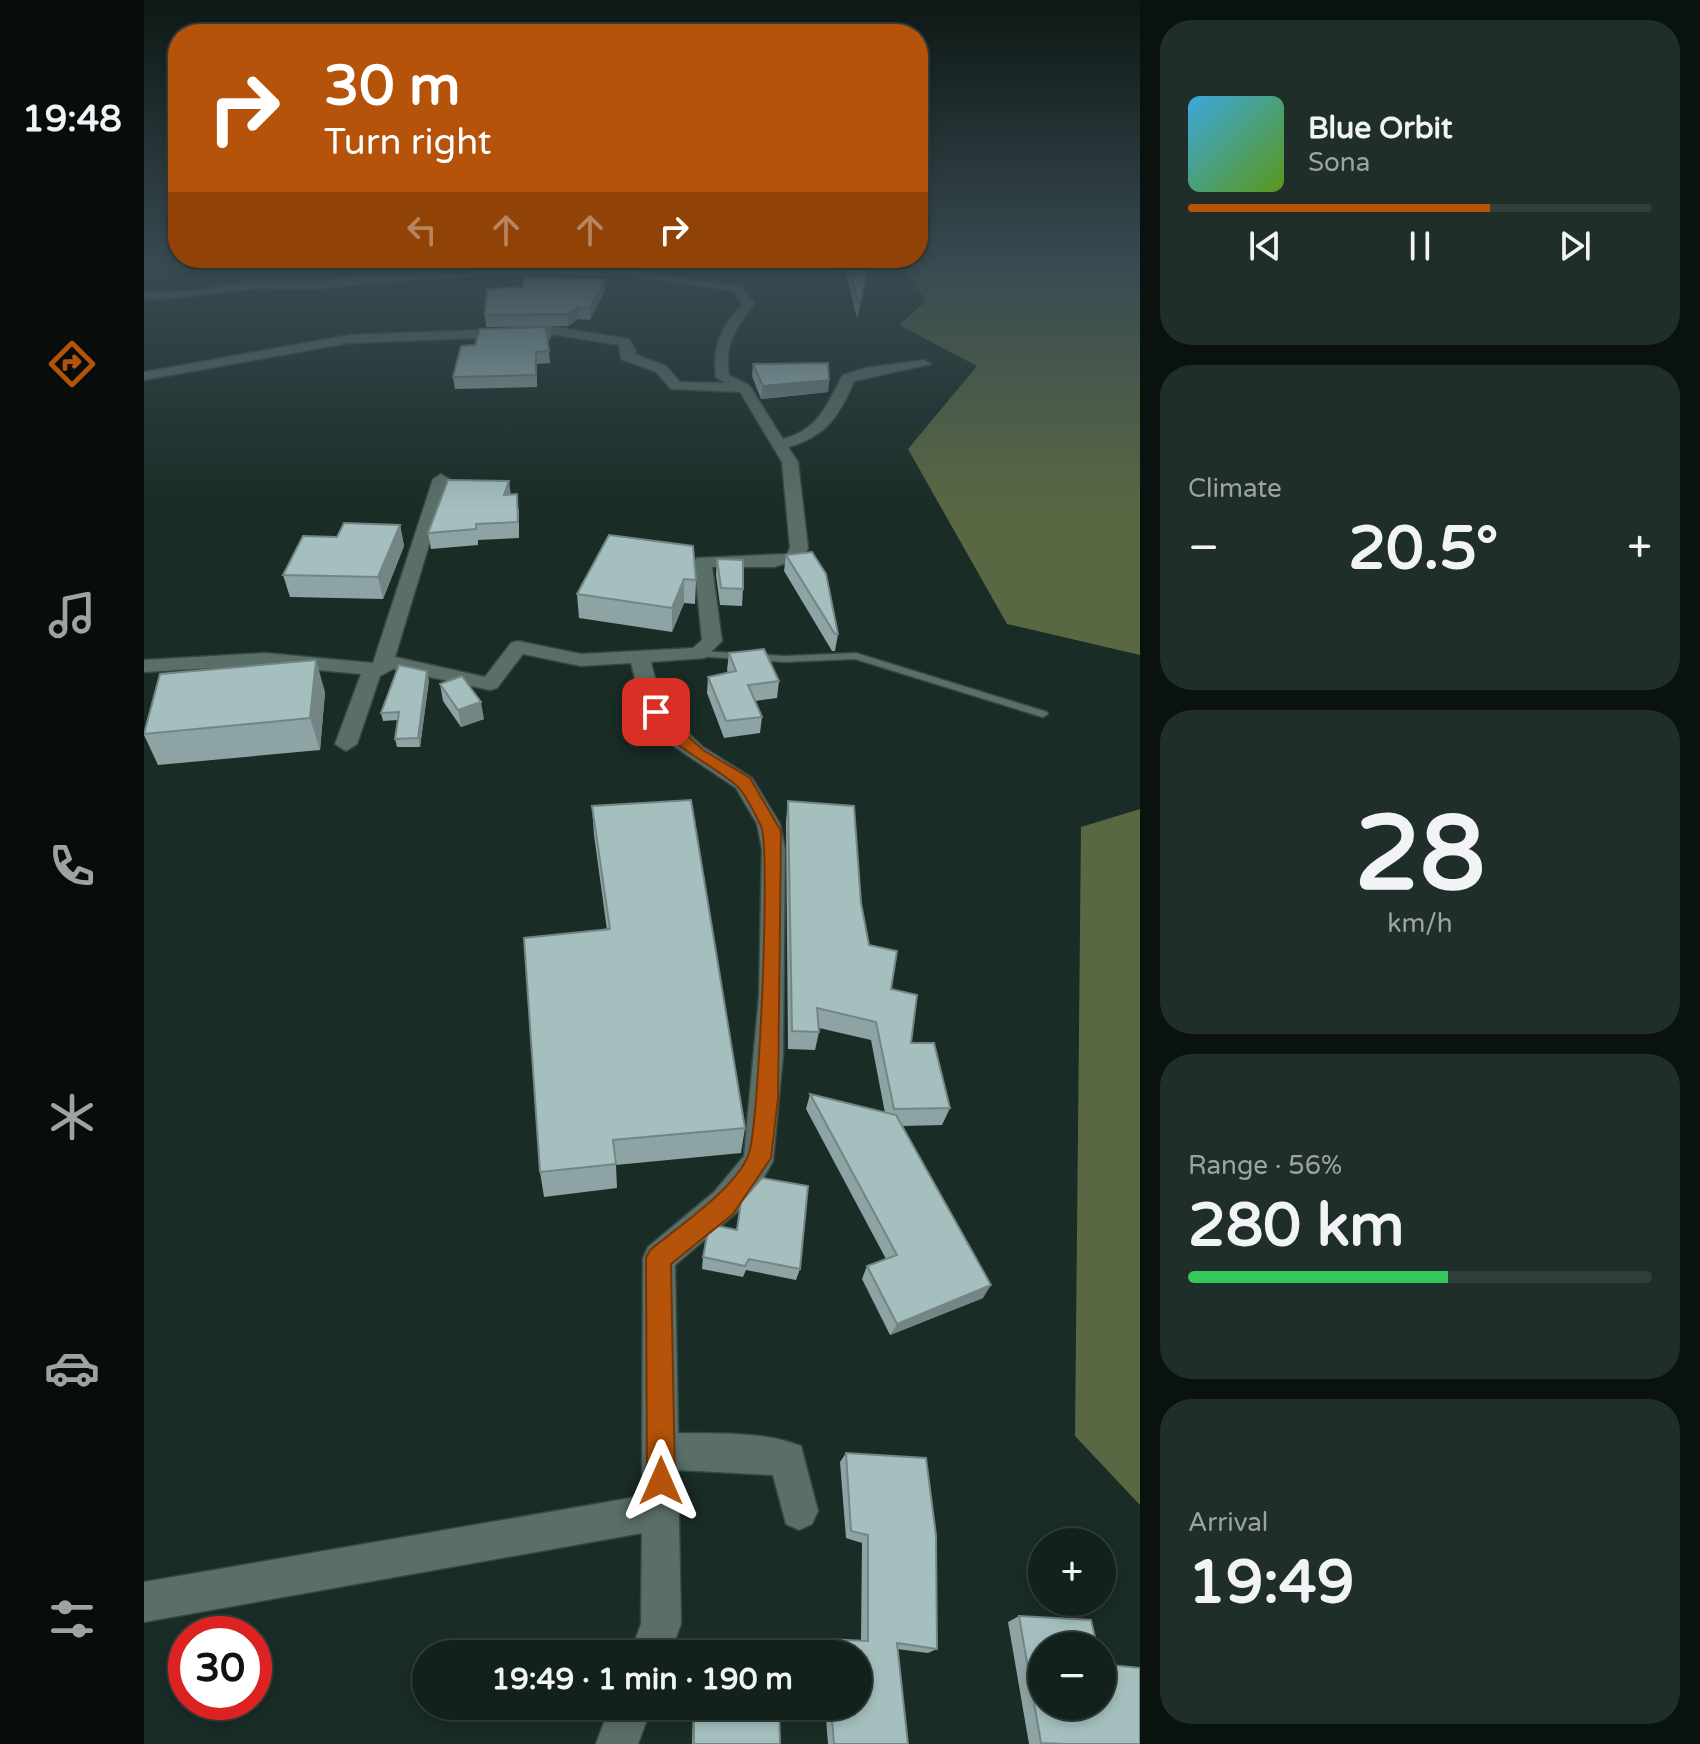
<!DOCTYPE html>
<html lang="en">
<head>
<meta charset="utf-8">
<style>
  :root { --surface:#13211c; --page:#202e29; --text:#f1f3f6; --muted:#9da3a3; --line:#323e3b; --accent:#b45309 }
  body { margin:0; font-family:"Varela Round",sans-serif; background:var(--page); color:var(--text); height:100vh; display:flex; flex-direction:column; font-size:30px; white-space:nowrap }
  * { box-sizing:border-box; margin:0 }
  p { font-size:26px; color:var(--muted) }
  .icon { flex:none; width:44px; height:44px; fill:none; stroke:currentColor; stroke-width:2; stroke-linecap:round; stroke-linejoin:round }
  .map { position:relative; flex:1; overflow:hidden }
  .drawer { display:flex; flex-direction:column; gap:20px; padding:20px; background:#0a120f; width:560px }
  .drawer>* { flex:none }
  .guide { position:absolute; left:24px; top:24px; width:760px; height:244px; border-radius:32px; box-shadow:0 4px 12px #0003,0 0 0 2px var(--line); background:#b45309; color:#fff; overflow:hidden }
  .buttons { position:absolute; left:884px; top:1528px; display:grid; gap:16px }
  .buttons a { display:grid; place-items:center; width:88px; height:88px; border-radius:50%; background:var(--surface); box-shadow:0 4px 12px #0003,0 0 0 2px var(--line); font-size:40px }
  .speed { position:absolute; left:24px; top:1616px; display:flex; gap:16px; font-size:40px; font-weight:700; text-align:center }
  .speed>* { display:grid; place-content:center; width:104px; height:104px; border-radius:50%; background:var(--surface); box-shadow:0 4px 12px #0003,0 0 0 2px var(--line); line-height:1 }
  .speed .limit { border:12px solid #d22; background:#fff; color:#111 }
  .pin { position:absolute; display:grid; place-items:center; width:68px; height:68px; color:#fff; margin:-34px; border-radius:16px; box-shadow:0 4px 12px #0006 }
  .me { position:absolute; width:88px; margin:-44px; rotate:0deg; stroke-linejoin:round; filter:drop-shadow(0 0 6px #0008) }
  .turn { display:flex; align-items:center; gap:28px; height:168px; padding:0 24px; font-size:36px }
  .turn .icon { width:104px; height:104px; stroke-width:2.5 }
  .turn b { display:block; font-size:56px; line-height:68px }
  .lanes { display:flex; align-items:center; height:76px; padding:0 24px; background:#0003; justify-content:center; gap:40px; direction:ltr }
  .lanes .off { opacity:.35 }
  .big { font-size:60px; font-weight:700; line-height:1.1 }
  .drawer .card { flex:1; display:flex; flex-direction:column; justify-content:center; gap:12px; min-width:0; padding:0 28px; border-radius:32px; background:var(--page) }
  .drawer .dial { align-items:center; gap:0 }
  .dial b { font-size:104px; line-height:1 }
  .song { display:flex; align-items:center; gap:24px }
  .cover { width:96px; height:96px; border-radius:12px; background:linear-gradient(135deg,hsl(200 70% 55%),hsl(90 70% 35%)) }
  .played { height:8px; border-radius:4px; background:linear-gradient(90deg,var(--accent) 65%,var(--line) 65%) }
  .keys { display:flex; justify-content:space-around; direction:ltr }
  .heat { display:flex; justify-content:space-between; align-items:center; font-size:44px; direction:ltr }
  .charge { height:12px; border-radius:6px; background:linear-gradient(90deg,#34c759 56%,var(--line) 0) }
  .trip { position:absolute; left:268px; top:1640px; width:460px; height:80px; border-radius:40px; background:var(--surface); box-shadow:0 4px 12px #0003,0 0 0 2px var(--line); font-weight:700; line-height:80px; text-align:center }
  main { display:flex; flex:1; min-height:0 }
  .tab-bar { display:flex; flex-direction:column; width:144px; justify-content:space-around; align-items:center; background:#080d0b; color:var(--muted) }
  .tab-bar .icon { width:56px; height:56px }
  .tab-bar .selected { color:var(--accent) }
  .tab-bar b { font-size:36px; color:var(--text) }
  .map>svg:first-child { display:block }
  .forest { fill:#5a6743 }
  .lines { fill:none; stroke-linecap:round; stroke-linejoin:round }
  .lane-casing { stroke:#374742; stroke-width:3 }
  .street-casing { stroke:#374742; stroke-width:3 }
  .secondary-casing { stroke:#374742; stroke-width:3 }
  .lane { fill:#5a6f68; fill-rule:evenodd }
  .street { fill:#5a6f68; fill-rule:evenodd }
  .secondary { fill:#558667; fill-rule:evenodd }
  .wall { fill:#8ea3a3 }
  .shaded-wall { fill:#748585 }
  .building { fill:#a5bebe; stroke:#748585; stroke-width:2 }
  .route { fill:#b45309; stroke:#753606; stroke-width:2 }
</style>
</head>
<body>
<main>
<nav class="tab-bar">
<b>19:48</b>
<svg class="icon selected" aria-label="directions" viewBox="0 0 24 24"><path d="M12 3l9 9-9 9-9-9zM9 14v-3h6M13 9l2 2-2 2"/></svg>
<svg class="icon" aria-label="music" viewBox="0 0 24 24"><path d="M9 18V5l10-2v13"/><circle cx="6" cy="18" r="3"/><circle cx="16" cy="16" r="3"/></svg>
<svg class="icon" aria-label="phone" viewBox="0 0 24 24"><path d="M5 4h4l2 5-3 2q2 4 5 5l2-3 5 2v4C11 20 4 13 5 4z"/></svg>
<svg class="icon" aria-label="climate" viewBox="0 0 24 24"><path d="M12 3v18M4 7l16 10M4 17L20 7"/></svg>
<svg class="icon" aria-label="car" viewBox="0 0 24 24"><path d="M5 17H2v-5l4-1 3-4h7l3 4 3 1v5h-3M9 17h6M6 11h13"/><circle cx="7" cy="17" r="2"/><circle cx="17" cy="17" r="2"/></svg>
<svg class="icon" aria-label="filters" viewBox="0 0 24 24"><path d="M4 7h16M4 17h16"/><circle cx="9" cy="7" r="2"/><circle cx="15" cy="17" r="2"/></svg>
</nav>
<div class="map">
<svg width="996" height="1744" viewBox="0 0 996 1744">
  <rect width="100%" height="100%" fill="#192c26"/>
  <g class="forest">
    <path d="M 758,265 L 996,265 L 996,655 L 863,624 L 764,449 L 833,366 L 755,325 L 782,301 Z"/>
    <path d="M 996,809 L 996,1505 L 931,1436 L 937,827 Z"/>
  </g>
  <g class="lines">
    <defs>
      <path id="lane" d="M 554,651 L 641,656 L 712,653 L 903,712 L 904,714 L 899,717 L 895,716 L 711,659 L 641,662 L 551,656 L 549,654 Z"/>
      <g id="street">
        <path d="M 384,267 L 483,270 L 597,286 L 611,304 C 592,327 580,344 585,375 L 605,385 L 639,439 C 676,429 682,405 699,375 L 721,368 L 780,360 L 787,364 L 710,381 C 696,415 682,437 644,447 L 654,462 L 664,548 L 659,558 L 630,567 L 568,567 L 578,641 L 561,658 L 507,662 L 515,694 L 526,716 L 559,747 L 608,778 L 636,824 L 641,849 L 639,1054 L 629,1161 L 615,1186 L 592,1213 L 531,1265 L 534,1433 C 574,1434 619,1431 657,1446 L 674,1511 L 668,1524 L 655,1530 L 642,1524 L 629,1475 L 534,1470 L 537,1624 L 526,1654 L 486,1654 L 497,1624 L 498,1533 L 0,1622 L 0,1582 L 498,1496 L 499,1258 L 504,1247 L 570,1192 L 600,1156 L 615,996 L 618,849 L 613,824 L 592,788 L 531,747 L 511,725 L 495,694 L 487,663 L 437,666 L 379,654 L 353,688 L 346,690 L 249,669 L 236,676 L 213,744 L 202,751 L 191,744 L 217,674 L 121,665 L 0,672 L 0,660 L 121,653 L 229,663 L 289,479 L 297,474 L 305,479 L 251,657 L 341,677 L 367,643 L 374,641 L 437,654 L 549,648 L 558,640 L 550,562 L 553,558 L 643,554 L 646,548 L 638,462 L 596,392 L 527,389 L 512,372 L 477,359 L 475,345 L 413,335 L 205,343 L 0,380 L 0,372 L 205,335 L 413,327 L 485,339 L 492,350 L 490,354 L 522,366 L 536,382 L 581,383 L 572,377 C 568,347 577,325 599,304 L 589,291 C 553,286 517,279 480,276 C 380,270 270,279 170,289 C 150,291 129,287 109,289 C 72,292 37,299 0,300 L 0,292 L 45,291 L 111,281 L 168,282 L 211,276 L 307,274 Z"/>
        <path d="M 466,1706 L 508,1706 L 494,1744 L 452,1744 Z"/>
      </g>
      <path id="secondary" d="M 0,265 L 8,265 L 0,272 Z"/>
    </defs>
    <use href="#lane" class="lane-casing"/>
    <use href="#street" class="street-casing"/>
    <use href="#secondary" class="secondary-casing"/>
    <use href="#lane" class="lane"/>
    <use href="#street" class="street"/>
    <use href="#secondary" class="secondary"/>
  </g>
  <g class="wall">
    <path d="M 639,265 L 726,265 L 713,319 L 702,272 L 639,267 Z"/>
    <path d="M 461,280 L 461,291 L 446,320 L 434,319 L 424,326 L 342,327 L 341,315 L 378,287 Z"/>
    <path d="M 406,327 L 407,338 L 404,341 L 406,363 L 393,364 L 393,387 L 311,389 L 309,377 L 331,345 Z"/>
    <path d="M 609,364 L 685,380 L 684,392 L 617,399 L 608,376 Z"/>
    <path d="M 367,494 L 375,510 L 375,538 L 334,540 L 334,545 L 287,549 L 284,533 Z"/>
    <path d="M 256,525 L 260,546 L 239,599 L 146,597 L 139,575 L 193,537 Z"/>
    <path d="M 465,535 L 552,580 L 551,604 L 540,603 L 528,632 L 435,618 L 433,594 Z"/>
    <path d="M 642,555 L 694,634 L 691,651 L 688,651 L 640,571 Z"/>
    <path d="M 573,559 L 599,589 L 598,606 L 576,605 L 572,575 Z"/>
    <path d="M 585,653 L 635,681 L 633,698 L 611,701 L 618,717 L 616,733 L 580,738 L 563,693 L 564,677 L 584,673 L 583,670 Z"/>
    <path d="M 285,680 L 276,747 L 253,747 L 251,739 L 254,720 L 239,721 L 237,713 Z"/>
    <path d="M 296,684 L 340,719 L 317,727 L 299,701 Z"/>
    <path d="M 181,692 L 176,750 L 14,765 L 0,735 L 0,732 Z"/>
    <path d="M 644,801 L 717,903 L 725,945 L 747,989 L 767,1043 L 806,1108 L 798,1125 L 758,1126 L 839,1298 L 746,1335 L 718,1279 L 723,1266 L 742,1259 L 662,1109 L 666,1094 L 741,1113 L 727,1040 L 675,1028 L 675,1032 L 671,1050 L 644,1049 L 642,821 Z"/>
    <path d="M 448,806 L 601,1128 L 597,1153 L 472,1165 L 473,1188 L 400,1197 L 396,1172 L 463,930 L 450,835 Z"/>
    <path d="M 593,1230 L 656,1269 L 652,1280 L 602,1270 L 599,1277 L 558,1269 L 559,1257 Z"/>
    <path d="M 702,1453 L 793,1649 L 784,1653 L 753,1649 L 764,1744 L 684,1744 L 681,1706 L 714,1706 L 714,1654 L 678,1654 L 677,1644 L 682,1639 L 717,1641 L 718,1543 L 702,1538 L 696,1462 Z"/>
    <path d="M 875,1616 L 898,1646 L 996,1744 L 885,1744 L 864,1622 Z"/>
    <path d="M 549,1706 L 635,1706 L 636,1744 L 548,1744 Z"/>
  </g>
  <g class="shaded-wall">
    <path d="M 725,265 L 726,265 L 713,319 L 715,306 Z"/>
    <path d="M 461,280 L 461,291 L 446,320 L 446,308 Z"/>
    <path d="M 434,307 L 434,319 L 424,326 L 424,314 Z"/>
    <path d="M 406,327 L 407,338 L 403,341 L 402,329 Z"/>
    <path d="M 685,380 L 684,392 L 617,399 L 619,386 Z"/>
    <path d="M 365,481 L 367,496 L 360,495 Z"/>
    <path d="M 256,525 L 260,546 L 239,599 L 234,577 Z"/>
    <path d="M 540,579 L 540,603 L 528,632 L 528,608 Z"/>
    <path d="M 172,660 L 181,692 L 176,750 L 166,718 Z"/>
    <path d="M 283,671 L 285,680 L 276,747 L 274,738 Z"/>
    <path d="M 337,702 L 340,719 L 317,727 L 314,710 Z"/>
    <path d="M 847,1285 L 839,1298 L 746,1335 L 753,1324 Z"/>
  </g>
  <g class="building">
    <path d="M 705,265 L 725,265 L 715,306 Z"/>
    <path d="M 381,278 L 461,280 L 446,308 L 434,307 L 424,314 L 341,315 L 343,289 L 378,287 Z"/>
    <path d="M 406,327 L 402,329 L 405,351 L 392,352 L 392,375 L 309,377 L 317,346 L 331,345 L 336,329 Z"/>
    <path d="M 684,363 L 685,380 L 619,386 L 609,364 Z"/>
    <path d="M 304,480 L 365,481 L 360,495 L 373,494 L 374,522 L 332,524 L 332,529 L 284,533 Z"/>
    <path d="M 200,523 L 256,525 L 234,577 L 139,575 L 159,536 L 193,537 Z"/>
    <path d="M 465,535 L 549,546 L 552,580 L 540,579 L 528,608 L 433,594 Z"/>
    <path d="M 668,552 L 682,574 L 694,634 L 691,634 L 642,555 Z"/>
    <path d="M 573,559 L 599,560 L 599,589 L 577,588 Z"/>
    <path d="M 620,649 L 635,681 L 604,685 L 618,717 L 582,721 L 564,677 L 592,671 L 585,653 Z"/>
    <path d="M 172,660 L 166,718 L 0,734 L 16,674 Z"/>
    <path d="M 255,665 L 283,671 L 274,738 L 251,739 L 255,712 L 237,713 Z"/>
    <path d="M 318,676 L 337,702 L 314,710 L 296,684 Z"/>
    <path d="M 547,800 L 601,1128 L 469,1140 L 472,1164 L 396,1172 L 380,938 L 466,929 L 448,806 Z"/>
    <path d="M 644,801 L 710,806 L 717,903 L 725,945 L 753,951 L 747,989 L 773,995 L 767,1043 L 790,1043 L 806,1108 L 750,1109 L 732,1022 L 673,1008 L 675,1032 L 648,1031 Z"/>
    <path d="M 666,1094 L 752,1115 L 847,1285 L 753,1324 L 723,1266 L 753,1255 Z"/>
    <path d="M 618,1178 L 664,1186 L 656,1269 L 605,1259 L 601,1266 L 559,1257 L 564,1231 L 570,1225 L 593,1230 L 597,1202 Z"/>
    <path d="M 702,1453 L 782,1458 L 792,1535 L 793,1649 L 753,1643 L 764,1744 L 690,1744 L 687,1706 L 714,1706 L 714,1654 L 683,1654 L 682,1639 L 724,1641 L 724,1535 L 707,1531 Z"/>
    <path d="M 875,1616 L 947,1620 L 953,1646 L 898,1646 L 898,1706 L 958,1706 L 958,1664 L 996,1668 L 996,1744 L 920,1744 L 897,1743 Z"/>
    <path d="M 551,1642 L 634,1647 L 634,1654 L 551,1654 Z"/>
    <path d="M 550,1706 L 635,1706 L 636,1744 L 550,1744 Z"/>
  </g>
  <linearGradient id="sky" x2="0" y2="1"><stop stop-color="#0e1815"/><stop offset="0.52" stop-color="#384b52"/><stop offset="1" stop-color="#384b52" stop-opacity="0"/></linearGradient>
  <rect width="996" height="509" fill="url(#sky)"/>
  <path class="route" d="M 512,707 L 559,750 L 606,778 L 637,831 L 634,1098 L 627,1158 L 589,1214 L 527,1264 L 531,1481 L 527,1491 L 517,1495 L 508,1491 L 503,1481 L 502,1258 L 506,1250 C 534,1227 594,1187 605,1153 C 615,1125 627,845 617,826 C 611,814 602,794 592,785 C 561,759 526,748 504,712 Z"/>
</svg>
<div class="buttons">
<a>+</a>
<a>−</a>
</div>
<div class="speed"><div class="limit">30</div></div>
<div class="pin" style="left:512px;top:712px;background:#d93025"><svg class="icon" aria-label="arrive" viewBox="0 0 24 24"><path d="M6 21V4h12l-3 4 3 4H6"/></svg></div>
<svg class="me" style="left:517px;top:1481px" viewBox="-20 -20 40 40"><path d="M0-17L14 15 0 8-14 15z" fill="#b45309" stroke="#fff" stroke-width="4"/></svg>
<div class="trip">19:49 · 1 min · 190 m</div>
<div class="guide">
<div class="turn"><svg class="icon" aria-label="right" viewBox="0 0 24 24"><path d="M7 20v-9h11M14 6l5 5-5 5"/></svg><div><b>30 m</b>Turn right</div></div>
<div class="lanes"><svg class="icon off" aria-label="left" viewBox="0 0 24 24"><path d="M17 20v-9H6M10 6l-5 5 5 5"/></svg><svg class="icon off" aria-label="ahead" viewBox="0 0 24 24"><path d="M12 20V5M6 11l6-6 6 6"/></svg><svg class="icon off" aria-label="ahead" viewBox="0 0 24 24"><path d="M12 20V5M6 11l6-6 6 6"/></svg><svg class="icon" aria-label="right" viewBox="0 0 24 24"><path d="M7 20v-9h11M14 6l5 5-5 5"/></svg></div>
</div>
</div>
<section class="drawer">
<div class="card">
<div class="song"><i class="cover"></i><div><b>Blue Orbit</b><p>Sona</p></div></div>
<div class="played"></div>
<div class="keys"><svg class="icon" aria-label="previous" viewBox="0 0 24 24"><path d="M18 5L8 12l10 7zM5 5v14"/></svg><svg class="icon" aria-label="pause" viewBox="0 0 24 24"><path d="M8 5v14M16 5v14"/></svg><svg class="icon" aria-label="next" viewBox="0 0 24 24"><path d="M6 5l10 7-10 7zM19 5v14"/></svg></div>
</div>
<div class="card"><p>Climate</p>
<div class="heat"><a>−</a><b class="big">20.5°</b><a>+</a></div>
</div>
<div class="card dial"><b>28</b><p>km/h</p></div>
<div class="card"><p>Range · 56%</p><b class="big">280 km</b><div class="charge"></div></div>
<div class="card"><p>Arrival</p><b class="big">19:49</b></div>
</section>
</main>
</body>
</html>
